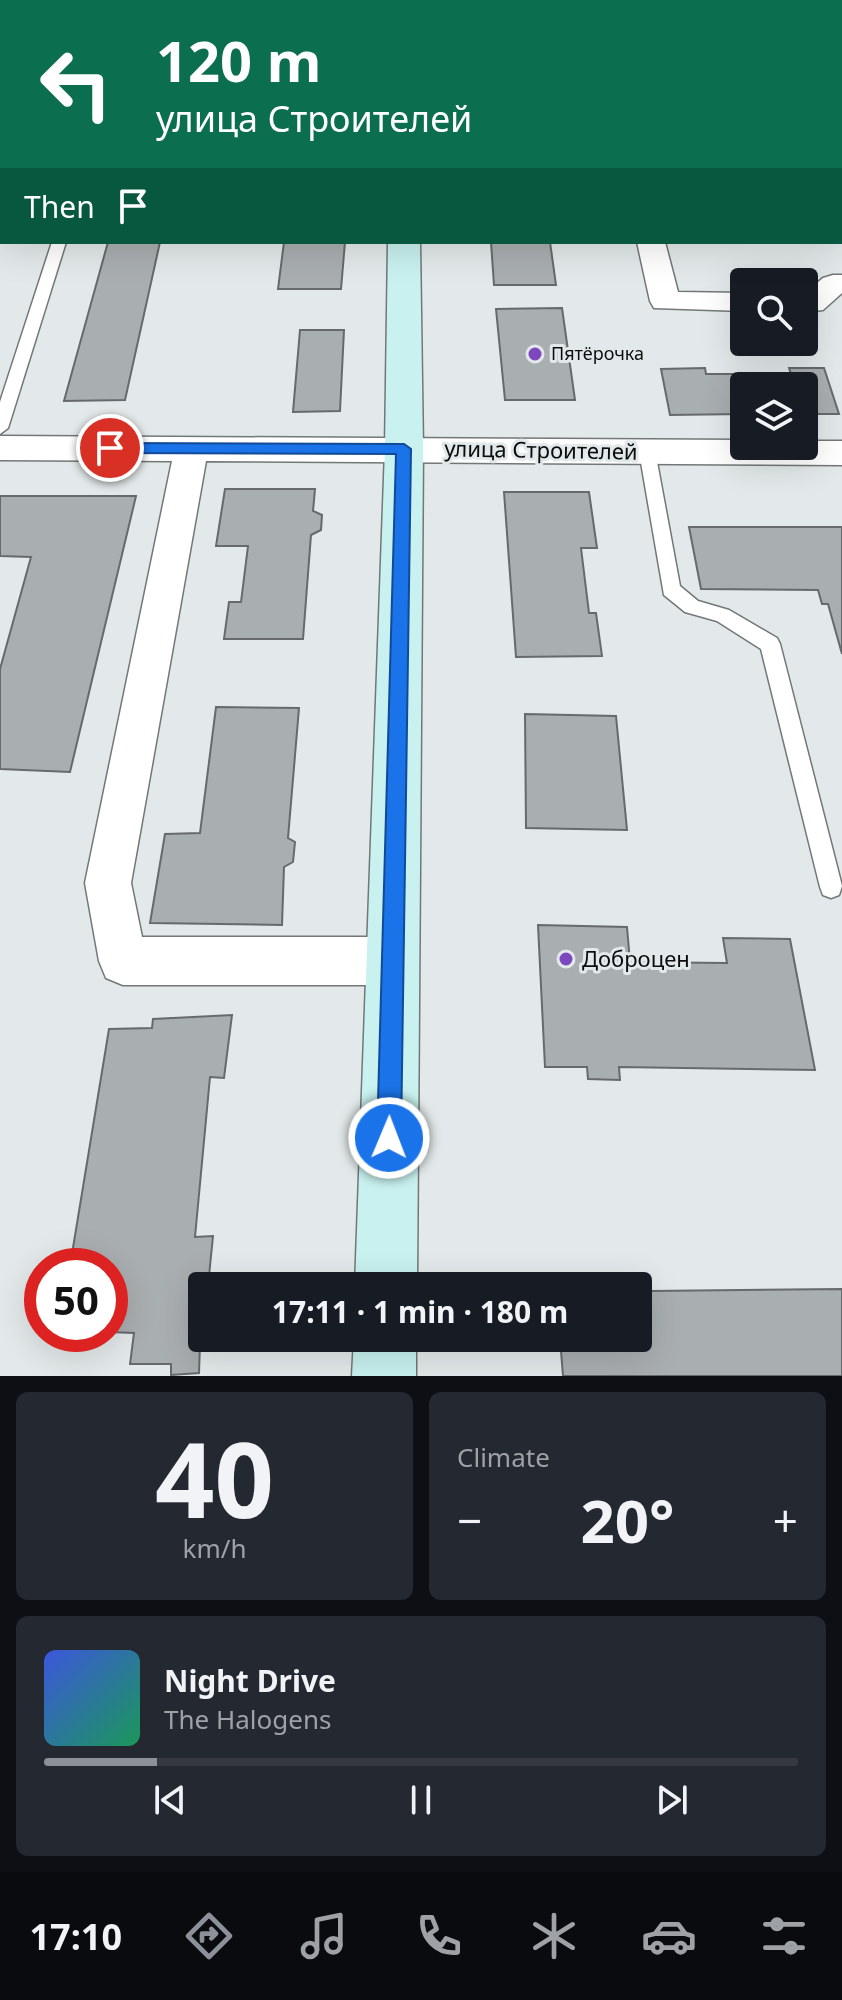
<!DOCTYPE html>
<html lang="en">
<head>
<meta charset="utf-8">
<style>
  :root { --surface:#171b24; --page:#242831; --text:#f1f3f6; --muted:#9ea1a6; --line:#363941; --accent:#8c9099 }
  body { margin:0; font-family:"Noto Sans",sans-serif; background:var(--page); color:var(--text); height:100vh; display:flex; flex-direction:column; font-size:30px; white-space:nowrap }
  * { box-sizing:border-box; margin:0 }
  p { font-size:26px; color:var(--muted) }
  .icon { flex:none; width:44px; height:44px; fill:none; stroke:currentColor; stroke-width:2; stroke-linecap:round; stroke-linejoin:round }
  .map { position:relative; height:1376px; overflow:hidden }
  .sheet { display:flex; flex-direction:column; gap:16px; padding:16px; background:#0d0f14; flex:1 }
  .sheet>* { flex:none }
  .banner { position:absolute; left:0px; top:0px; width:842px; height:244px; box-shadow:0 8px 32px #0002; background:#0b6e4f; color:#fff; overflow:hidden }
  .buttons { position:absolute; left:730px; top:268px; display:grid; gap:16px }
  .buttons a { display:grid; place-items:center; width:88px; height:88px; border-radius:8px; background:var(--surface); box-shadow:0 8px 32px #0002; font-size:40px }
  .speed { position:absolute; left:24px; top:1248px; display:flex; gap:16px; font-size:40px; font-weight:700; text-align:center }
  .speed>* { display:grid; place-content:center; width:104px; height:104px; border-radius:50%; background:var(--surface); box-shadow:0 8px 32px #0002; line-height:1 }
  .speed .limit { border:12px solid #d22; background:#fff; color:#111 }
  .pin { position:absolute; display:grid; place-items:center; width:68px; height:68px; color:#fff; margin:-34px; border:4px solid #fff; border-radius:50%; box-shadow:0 2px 8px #0007 }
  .me { position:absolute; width:88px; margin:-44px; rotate:1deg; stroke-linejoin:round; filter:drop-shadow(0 0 6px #0008) }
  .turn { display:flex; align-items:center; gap:28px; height:168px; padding:0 24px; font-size:36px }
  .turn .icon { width:104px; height:104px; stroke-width:2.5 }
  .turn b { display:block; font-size:56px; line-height:68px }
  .then { display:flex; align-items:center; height:76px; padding:0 24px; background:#0003; gap:16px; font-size:30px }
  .big { font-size:60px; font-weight:700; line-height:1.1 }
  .sheet .widget { flex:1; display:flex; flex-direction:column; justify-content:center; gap:12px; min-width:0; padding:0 28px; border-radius:12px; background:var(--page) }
  .sheet .dial { align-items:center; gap:0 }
  .dial b { font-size:104px; line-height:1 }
  .song { display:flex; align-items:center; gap:24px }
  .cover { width:96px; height:96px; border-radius:12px; background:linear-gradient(135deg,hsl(230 70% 55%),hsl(150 70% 35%)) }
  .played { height:8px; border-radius:4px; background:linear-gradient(90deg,var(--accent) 15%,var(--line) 15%) }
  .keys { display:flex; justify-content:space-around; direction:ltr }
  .heat { display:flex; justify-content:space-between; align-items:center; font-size:44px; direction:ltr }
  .sheet .tiles { flex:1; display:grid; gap:16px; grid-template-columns:1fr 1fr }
  .widget:last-child { grid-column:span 2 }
  .trip { position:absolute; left:188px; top:1272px; width:464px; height:80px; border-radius:8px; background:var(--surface); box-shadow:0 8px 32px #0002; font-weight:700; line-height:80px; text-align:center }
  .dock { display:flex; height:128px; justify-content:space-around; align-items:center; background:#090b0e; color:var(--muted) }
  .dock .icon { width:56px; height:56px }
  .dock .selected { color:var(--accent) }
  .dock b { font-size:36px; color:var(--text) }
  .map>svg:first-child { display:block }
  .building { fill:#a9aeb0; stroke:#666a6c; stroke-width:2 }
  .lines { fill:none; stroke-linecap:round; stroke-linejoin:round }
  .service-casing { stroke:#727778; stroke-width:3 }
  .minor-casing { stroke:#727778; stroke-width:3 }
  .secondary-casing { stroke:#727778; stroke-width:3 }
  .service { fill:#fff; fill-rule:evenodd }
  .minor { fill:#fff; fill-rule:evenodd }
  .secondary { fill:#c8f1ef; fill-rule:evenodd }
  .route { fill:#1a73e8; stroke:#114b97; stroke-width:2 }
  .poi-dot { fill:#7d47be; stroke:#e3e9ea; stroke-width:3 }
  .labels { text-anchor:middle; stroke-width:6; stroke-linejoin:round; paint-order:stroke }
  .far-poi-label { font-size:18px; fill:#0b0d0d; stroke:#e3e9ea; text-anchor:start }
  .street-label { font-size:22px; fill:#0b0d0d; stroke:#e3e9ea }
  .poi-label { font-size:22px; fill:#0b0d0d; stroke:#e3e9ea; text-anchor:start }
</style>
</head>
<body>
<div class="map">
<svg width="842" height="1376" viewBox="0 0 842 1376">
  <rect width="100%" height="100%" fill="#e3e9ea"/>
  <g class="building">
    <path d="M 108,242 L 160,242 L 125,400 L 64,401 Z"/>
    <path d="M 284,242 L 345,242 L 341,289 L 278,289 Z"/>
    <path d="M 491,242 L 550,242 L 556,285 L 494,285 Z"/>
    <path d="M 562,308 L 575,400 L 505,400 L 496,309 Z"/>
    <path d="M 300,330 L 344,330 L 340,411 L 293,412 Z"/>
    <path d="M 705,368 L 706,374 L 791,374 L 789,368 L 824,368 L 839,414 L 804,414 L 804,386 L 744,386 L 744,414 L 670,415 L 661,369 Z"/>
    <path d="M 225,489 L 315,489 L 313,511 L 322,515 L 321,530 L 311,535 L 303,639 L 224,639 L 229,602 L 241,602 L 248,546 L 216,546 Z"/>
    <path d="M 504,492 L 589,492 L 597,548 L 581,548 L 589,613 L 596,613 L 602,656 L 516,657 Z"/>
    <path d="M 0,496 L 136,496 L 70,772 L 0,769 L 0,669 L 31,557 L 0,556 Z"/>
    <path d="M 689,527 L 842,527 L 842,654 L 828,604 L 822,604 L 818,590 L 701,589 Z"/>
    <path d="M 216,707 L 299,708 L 288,838 L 295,842 L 293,862 L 284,867 L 282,925 L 150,923 L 165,834 L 200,833 Z"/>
    <path d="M 525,714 L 616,716 L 627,830 L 526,828 Z"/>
    <path d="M 538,925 L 627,927 L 630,962 L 727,963 L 723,938 L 790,939 L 815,1070 L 619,1067 L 620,1080 L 588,1079 L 587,1067 L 545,1067 Z"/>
    <path d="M 232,1015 L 224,1078 L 210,1077 L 195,1237 L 213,1236 L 208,1286 L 202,1286 L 199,1373 L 171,1375 L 171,1364 L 130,1364 L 134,1333 L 110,1332 L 110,1266 L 70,1266 L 109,1029 L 152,1028 L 153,1019 Z"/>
    <path d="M 650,1283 L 650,1291 L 842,1289 L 842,1376 L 563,1376 L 560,1338 L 638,1338 L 638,1286 L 557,1284 Z"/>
  </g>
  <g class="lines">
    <defs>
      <g id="service">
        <rect x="840" y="125" width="2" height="8"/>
        <path d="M 52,242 L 66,242 L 8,428 L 0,434 L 0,402 Z"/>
        <path d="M 647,445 L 655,451 L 680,586 L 698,601 L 729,610 L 777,638 L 780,644 L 842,886 L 839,895 L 831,898 L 823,895 L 820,887 L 761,649 L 717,621 L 685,612 L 664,595 L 639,451 Z"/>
      </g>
      <g id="minor">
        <path d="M 637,242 L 665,242 L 678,292 L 744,293 L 744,311 L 654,308 L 650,301 Z"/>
        <path d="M 833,275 L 842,275 L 842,293 L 823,310 L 804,312 L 804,294 L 823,278 Z"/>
        <path d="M 0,436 L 744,440 L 744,446 L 804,446 L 804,441 L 842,441 L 842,465 L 206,461 L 131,883 L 142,937 L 393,937 L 410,944 L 417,961 L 410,978 L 393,985 L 123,985 L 106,978 L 99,961 L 85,883 L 172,461 L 0,460 Z"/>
      </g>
      <g id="secondary">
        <rect x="397" y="0" width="24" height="2"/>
        <path d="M 388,242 L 420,242 L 423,449 L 417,1286 L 355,1286 L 385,449 Z"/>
        <path d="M 354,1338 L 416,1338 L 416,1376 L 352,1376 Z"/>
      </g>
    </defs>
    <use href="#service" class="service-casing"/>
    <use href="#minor" class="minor-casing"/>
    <use href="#secondary" class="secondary-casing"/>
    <use href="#service" class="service"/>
    <use href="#minor" class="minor"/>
    <use href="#secondary" class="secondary"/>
  </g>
  <path class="route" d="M 110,443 L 404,444 L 411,449 L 401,1138 L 398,1147 L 389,1150 L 381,1147 L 377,1138 L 396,454 L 110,453 L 102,448 Z"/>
  <g class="poi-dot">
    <circle cx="535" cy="354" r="8"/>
    <circle cx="566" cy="959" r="8"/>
  </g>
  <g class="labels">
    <g class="far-poi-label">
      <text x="551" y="360">Пятёрочка</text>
    </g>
    <g class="street-label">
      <text transform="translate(541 450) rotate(1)" y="8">улица Строителей</text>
    </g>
    <g class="poi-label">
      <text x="582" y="967">Доброцен</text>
    </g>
  </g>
</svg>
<div class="buttons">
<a><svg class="icon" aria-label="search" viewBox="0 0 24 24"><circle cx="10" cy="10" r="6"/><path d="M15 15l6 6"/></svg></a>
<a><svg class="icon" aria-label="layers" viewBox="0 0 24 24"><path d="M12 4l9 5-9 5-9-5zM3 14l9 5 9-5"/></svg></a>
</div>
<div class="speed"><div class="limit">50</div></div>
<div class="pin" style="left:110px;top:448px;background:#d93025"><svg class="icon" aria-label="arrive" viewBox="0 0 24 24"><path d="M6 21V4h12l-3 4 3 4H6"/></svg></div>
<svg class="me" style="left:389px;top:1138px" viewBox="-20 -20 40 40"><circle r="17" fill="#1a73e8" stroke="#fff" stroke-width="3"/><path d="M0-11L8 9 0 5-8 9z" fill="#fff"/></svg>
<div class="trip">17:11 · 1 min · 180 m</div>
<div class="banner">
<div class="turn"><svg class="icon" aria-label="left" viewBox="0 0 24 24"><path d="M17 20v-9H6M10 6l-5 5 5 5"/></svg><div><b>120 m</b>улица Строителей</div></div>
<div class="then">Then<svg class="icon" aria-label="arrive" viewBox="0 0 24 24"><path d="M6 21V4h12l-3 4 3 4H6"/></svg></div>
</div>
</div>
<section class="sheet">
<div class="tiles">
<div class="widget dial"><b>40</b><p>km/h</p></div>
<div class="widget"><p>Climate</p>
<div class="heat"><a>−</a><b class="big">20°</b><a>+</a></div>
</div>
<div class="widget">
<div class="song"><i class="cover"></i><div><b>Night Drive</b><p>The Halogens</p></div></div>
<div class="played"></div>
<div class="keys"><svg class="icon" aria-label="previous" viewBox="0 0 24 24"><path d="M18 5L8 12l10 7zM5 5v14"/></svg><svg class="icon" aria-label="pause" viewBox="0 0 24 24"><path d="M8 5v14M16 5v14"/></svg><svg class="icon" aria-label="next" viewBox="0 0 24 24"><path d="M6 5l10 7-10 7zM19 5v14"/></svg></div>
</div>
</div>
</section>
<nav class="dock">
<b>17:10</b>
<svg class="icon selected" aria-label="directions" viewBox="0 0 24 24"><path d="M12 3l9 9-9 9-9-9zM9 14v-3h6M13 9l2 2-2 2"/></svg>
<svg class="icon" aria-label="music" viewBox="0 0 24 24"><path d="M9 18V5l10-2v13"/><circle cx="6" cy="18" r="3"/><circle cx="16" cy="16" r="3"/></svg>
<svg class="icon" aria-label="phone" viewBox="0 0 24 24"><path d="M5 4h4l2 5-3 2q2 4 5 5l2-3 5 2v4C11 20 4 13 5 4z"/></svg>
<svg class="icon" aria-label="climate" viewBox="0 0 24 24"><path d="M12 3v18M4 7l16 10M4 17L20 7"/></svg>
<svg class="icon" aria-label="car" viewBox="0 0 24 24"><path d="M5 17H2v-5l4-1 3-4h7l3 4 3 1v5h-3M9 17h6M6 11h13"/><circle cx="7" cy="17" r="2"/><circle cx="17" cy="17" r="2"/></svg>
<svg class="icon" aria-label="filters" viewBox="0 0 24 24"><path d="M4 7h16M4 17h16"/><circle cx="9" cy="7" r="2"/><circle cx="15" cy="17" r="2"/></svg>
</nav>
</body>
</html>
